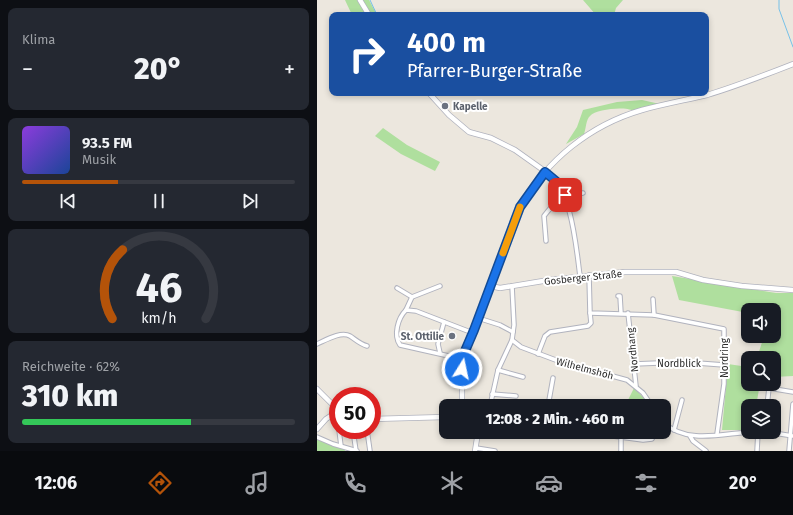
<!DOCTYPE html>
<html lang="de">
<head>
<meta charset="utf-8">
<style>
  :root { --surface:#171b24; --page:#242831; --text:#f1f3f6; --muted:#9ea1a6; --line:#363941; --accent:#b45309 }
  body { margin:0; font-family:"Fira Sans",sans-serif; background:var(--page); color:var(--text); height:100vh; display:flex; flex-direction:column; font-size:15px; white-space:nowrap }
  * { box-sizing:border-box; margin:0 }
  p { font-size:13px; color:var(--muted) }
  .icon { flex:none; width:22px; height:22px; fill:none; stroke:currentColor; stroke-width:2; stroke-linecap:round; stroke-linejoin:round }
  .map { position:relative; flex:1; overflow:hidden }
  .drawer { display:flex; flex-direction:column; gap:8px; padding:8px; background:#0d0f14; width:317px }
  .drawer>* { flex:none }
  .hud { position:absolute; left:12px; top:12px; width:380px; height:84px; border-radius:8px; box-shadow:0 2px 6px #0003; background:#1a4fa0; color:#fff; overflow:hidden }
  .buttons { position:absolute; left:424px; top:303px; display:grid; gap:8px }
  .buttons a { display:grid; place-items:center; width:40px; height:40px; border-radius:8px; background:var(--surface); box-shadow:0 2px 6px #0003; font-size:20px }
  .speed { position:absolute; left:12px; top:387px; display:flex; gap:8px; font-size:20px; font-weight:700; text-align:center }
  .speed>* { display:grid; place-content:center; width:52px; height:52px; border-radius:50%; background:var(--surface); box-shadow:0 2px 6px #0003; line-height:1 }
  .speed .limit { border:6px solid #d22; background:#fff; color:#111 }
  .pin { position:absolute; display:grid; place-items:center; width:34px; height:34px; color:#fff; margin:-17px; border-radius:8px; box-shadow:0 2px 6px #0006 }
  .me { position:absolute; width:44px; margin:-22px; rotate:10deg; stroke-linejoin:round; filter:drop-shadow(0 0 3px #0008) }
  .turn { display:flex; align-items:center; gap:14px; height:84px; padding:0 12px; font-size:18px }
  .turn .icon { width:52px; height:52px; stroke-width:2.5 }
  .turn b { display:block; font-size:28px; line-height:34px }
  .big { font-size:30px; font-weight:800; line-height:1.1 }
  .drawer .widget { flex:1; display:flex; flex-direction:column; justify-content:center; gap:6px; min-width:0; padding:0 14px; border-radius:8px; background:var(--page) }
  .drawer .dial { align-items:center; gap:0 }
  .dial svg { height:104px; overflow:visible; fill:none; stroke:var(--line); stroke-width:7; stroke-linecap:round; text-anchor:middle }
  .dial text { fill:var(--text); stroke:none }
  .song { display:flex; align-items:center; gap:12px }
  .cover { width:48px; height:48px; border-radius:6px; background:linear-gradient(135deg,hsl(270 70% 55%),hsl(220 70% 35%)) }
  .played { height:4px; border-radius:2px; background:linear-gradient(90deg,var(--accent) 35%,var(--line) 35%) }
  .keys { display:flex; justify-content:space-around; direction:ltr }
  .heat { display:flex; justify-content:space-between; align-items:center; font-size:22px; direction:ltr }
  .charge { height:6px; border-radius:3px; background:linear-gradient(90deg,#34c759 62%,var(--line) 0) }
  .trip { position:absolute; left:122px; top:399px; width:232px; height:40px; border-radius:8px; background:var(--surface); box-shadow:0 2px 6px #0003; font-weight:800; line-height:40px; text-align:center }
  .menu { display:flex; height:64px; justify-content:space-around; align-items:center; background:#090b0e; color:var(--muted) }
  .menu .icon { width:28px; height:28px }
  .menu .selected { color:var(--accent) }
  .menu b { font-size:18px; color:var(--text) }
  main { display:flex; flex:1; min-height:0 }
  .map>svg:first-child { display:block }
  .green { fill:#afdf9e }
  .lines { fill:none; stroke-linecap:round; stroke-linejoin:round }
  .stream { stroke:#77c1e8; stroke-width:1 }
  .street-casing { stroke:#b1b3be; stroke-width:5.5 }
  .secondary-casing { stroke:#b1b3be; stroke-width:6 }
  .street { stroke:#fff; stroke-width:3.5 }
  .secondary { stroke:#fff; stroke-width:4.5 }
  .route-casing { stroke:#114b97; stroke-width:10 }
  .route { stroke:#1a73e8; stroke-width:7 }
  .slow { stroke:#f59e0b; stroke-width:7 }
  .worship-dot { fill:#6b7280; stroke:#fff; stroke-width:1.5 }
  .labels { text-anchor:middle; stroke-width:4; stroke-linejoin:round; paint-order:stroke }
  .worship-label { font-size:10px; font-weight:bold; fill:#5b616d; stroke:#fff; text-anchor:start }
  .street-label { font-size:10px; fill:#2b2b2b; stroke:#fff }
</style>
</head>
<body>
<main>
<section class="drawer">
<div class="widget"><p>Klima</p>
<div class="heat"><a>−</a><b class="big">20°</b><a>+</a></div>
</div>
<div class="widget">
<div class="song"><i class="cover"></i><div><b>93.5 FM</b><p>Musik</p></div></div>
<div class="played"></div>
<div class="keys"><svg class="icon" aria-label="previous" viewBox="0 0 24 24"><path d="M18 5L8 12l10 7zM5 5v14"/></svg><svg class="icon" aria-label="pause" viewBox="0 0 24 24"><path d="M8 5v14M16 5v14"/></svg><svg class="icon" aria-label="next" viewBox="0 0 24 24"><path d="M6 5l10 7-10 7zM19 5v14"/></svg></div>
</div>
<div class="widget dial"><svg viewBox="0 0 100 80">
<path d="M14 69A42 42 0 1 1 86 69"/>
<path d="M14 69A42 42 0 0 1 22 16" stroke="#b45309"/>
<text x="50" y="56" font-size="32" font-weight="700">46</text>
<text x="50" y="72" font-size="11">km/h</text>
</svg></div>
<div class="widget"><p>Reichweite · 62%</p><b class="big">310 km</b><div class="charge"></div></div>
</section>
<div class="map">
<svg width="476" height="451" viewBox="0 0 476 451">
  <rect width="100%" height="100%" fill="#ece7de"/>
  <g class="green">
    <path d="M 28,0 L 52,0 L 60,15 L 35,15 Z"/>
    <path d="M 266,0 L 306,0 L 299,8 L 297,15 L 279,15 Z"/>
    <path d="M 325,100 L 343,104 L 316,111 C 309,106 279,109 273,116 C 269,119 269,129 267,134 L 249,144 L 260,127 L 266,110 L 300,102 Z"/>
    <path d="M 66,128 L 90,145 L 123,162 L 118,171 L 84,154 L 58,136 Z"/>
    <path d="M 355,276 L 459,293 L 476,293 L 476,376 L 457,377 L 457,358 L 440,358 L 447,336 L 457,336 L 457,310 L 431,310 L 431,313 L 362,300 Z"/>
    <path d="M 411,364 L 431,367 L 431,384 L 443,384 L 439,406 L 431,406 L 431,430 L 405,430 Z"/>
    <path d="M 317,388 L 326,397 L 332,406 L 308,406 Z"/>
    <path d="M 0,438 L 27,448 L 28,451 L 0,451 Z"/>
  </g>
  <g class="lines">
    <g class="stream">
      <path d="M 53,0 L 60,15"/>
      <path d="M 462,0 L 462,9 L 476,47"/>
    </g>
    <defs>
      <g id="street">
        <path d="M 229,172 C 255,188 259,247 263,276"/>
        <path d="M 229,241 L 227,216 C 239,200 246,196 266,193"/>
        <path d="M 272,275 L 273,313 L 337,315 L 407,329 L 407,384 L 400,434"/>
        <path d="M 80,288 L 95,297"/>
        <path d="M 301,296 L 303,296 L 304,313"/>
        <path d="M 336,299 L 337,315"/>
        <path d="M 89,310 L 95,297 L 123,286"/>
        <path d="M 311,313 L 319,386"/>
        <path d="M 161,318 L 183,325 L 196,332"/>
        <path d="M 195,340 L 204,347 L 244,362 L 310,380 L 326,393 L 335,406"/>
        <path d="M 0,344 C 9,340 24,331 33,336 C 39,340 43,344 50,346"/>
        <path d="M 123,353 L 121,344 L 127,322"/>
        <path d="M 221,354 L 228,336 L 233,332 L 271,326 L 274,323 L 273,313"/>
        <path d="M 145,359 L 83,345 C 76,335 81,318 89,310 L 99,311 L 156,333"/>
        <path d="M 317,364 L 367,362 L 407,365"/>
        <path d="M 181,370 L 206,377"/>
        <path d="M 175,394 L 199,396"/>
        <path d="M 173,406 L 181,370 L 195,340 L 197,325 L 195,286"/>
        <path d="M 231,406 L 236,378"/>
        <path d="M 259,406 L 260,403"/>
        <path d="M 450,406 L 452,388 L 476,392"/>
        <path d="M 347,423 C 370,444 404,434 432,432"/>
        <path d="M 22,430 L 24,446"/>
        <path d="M 36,430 L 39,451"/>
        <path d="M 50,430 L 53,451"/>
        <path d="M 357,430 L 365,400"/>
        <path d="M 265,432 L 326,440 L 335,439 L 339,432"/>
        <path d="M 451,432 L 476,436"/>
        <path d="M 373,436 L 376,441 L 389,451"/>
        <path d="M 0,437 L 16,444 L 40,451"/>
        <path d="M 159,448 L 178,451"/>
        <path d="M 304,451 L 304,437"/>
        <path d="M 440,451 L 441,432"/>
        <path d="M 472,451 L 476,404"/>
      </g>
      <g id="secondary">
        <path d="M 43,0 L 52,15"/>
        <path d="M 112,93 L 132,115 L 152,132 L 174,138 L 198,150 L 229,172"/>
        <path d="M 173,286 L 183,288 L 232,280 L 308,272 L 359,272 L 386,280 L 425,286 L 476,290"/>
        <path d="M 0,389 L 21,410"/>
        <path d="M 145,406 L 145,359 L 203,207 C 230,160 273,125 325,110 C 347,104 369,100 390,95 C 420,86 448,75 476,64"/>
        <path d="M 55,419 L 129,417"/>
        <path d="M 0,429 L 9,419 L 21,411"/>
        <path d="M 158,451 L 161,432"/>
      </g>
    </defs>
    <use href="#street" class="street-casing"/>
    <use href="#secondary" class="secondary-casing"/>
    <use href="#street" class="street"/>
    <use href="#secondary" class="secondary"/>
  </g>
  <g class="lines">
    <defs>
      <path id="route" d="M 145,369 L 148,351 L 157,330 L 203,207 L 228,172 L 240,182 L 248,195"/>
    </defs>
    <use href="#route" class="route-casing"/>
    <use href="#route" class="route"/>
    <path class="slow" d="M 186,253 L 203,207"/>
  </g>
  <g class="worship-dot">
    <circle cx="128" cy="106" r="4"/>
    <circle cx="135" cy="336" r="4"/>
  </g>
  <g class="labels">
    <g class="worship-label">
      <text x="136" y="110">Kapelle</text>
      <text x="127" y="340" text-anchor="end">St. Ottilie</text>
    </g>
    <g class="street-label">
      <text transform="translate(266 277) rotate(-6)" y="4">Gosberger Straße</text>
      <text transform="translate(315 350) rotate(-96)" y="4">Nordhang</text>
      <text transform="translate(407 358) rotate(-90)" y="4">Nordring</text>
      <text x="362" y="367">Nordblick</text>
      <text transform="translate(268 368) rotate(15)" y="4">Wilhelmshöh</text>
    </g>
  </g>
</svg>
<div class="buttons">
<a><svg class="icon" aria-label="sound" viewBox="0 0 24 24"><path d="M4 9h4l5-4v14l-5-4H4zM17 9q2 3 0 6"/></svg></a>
<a><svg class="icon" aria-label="search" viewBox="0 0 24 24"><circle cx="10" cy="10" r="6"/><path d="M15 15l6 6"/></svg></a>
<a><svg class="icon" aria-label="layers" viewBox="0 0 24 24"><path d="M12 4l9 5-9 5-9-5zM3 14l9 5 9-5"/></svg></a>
</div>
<div class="speed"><div class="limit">50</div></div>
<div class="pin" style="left:248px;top:195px;background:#d93025"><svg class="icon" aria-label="arrive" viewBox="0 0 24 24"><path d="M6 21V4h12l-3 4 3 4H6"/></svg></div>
<svg class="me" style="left:145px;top:369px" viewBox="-20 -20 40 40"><circle r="17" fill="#1a73e8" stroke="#fff" stroke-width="3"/><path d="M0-11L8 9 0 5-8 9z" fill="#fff"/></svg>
<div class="trip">12:08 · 2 Min. · 460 m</div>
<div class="hud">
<div class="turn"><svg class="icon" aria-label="right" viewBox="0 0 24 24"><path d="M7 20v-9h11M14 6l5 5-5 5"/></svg><div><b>400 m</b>Pfarrer-Burger-Straße</div></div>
</div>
</div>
</main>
<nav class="menu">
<b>12:06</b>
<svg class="icon selected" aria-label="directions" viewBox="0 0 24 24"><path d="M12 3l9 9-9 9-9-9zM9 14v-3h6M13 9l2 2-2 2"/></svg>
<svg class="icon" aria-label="music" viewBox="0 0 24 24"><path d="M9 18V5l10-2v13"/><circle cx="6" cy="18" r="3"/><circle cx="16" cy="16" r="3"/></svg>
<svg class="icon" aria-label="phone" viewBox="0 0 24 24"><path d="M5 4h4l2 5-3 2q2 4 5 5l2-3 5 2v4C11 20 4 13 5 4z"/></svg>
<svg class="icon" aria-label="climate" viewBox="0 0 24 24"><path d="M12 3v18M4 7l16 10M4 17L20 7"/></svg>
<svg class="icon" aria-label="car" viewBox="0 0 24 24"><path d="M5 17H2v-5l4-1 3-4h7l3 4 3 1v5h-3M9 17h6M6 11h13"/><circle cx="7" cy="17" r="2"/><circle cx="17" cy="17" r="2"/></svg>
<svg class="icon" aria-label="filters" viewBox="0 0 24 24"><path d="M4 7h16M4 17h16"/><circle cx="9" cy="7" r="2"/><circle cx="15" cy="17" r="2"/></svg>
<b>20°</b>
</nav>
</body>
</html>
